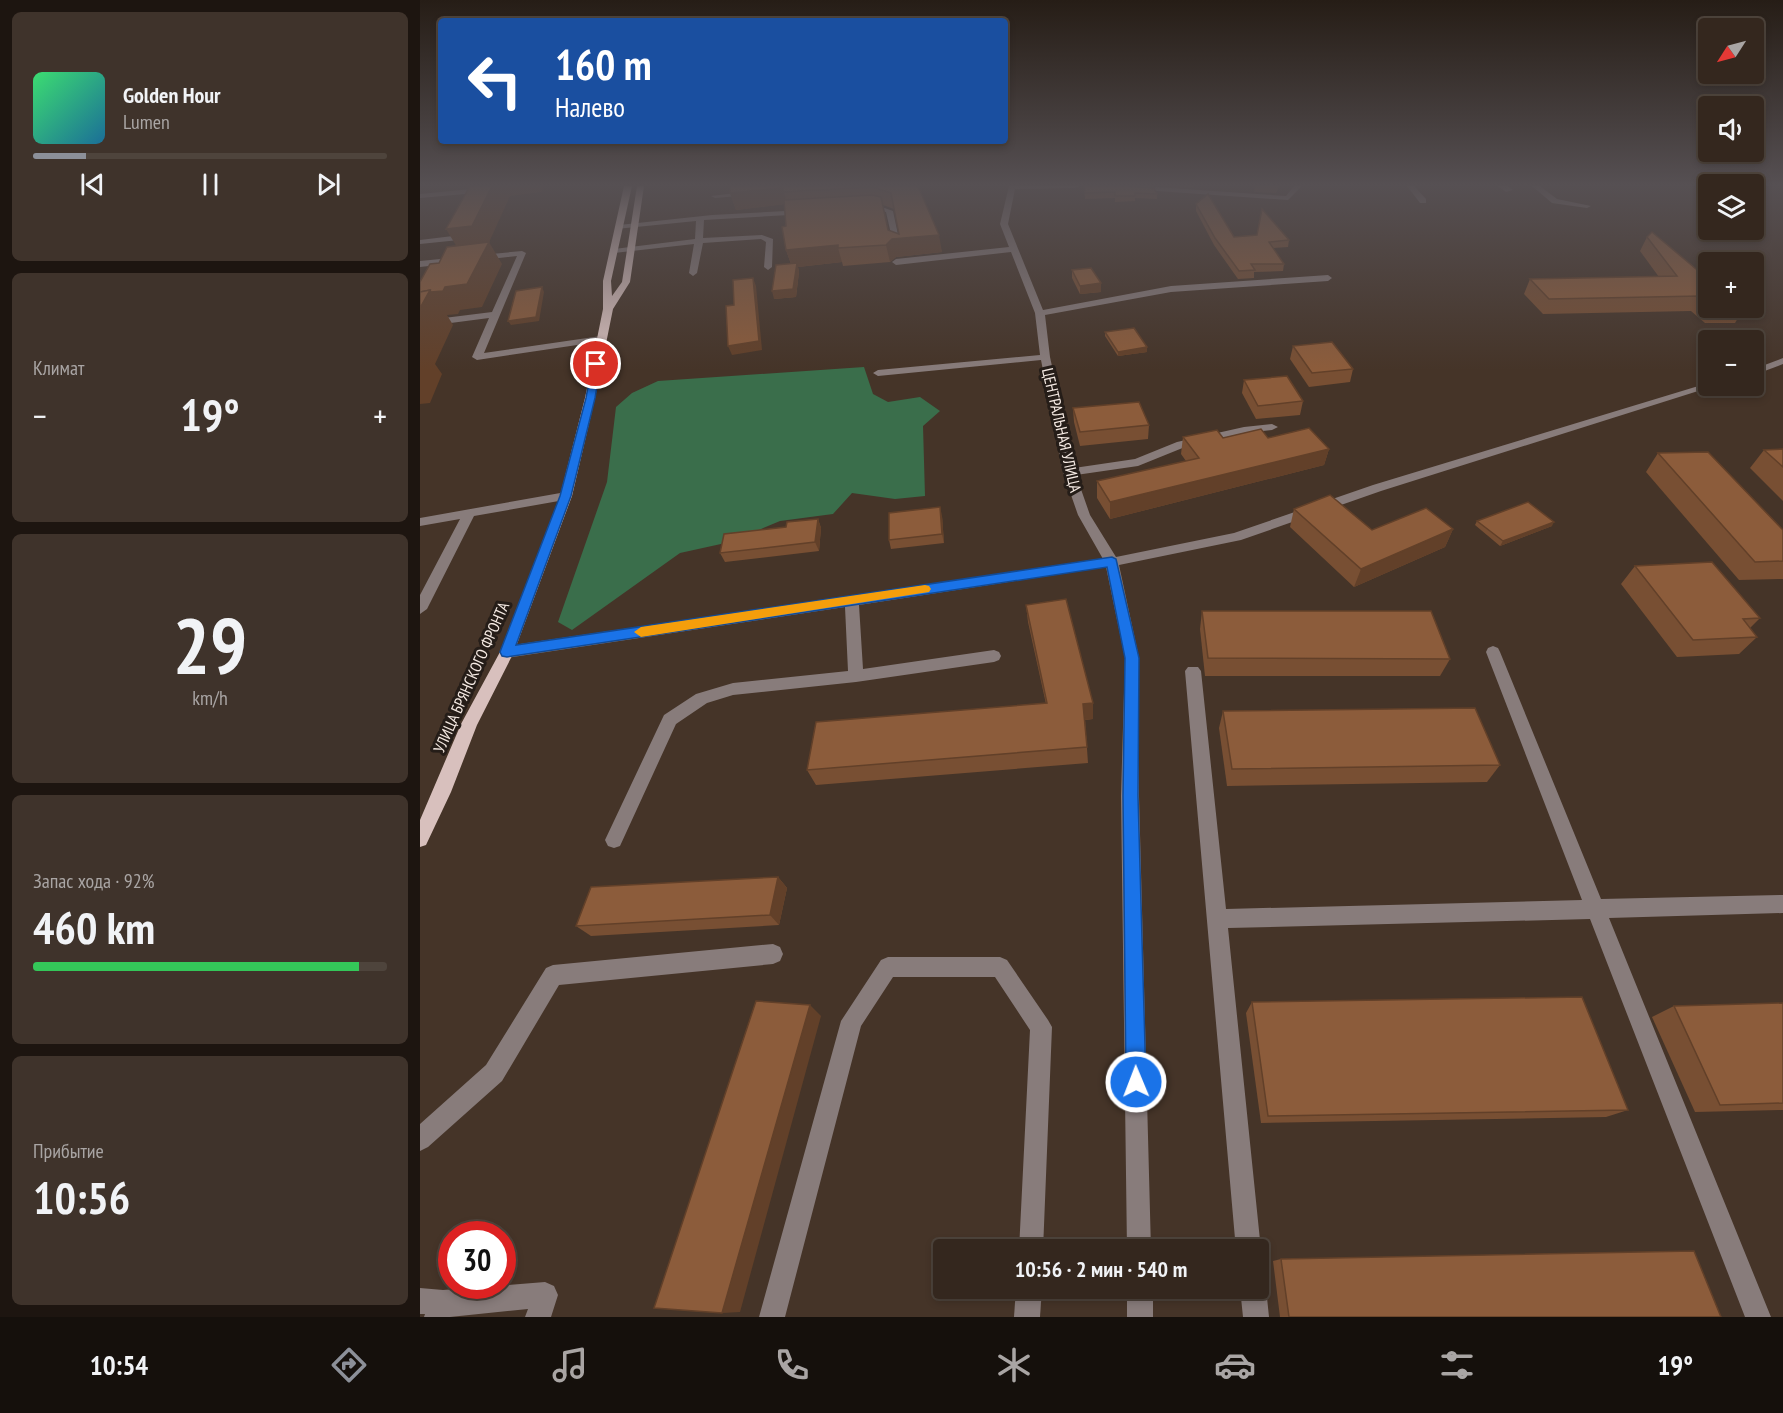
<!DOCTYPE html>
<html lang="ru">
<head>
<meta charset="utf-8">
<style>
  :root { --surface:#34271e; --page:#3f332b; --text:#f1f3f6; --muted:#a9a5a4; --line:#4e443c; --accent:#8c9099 }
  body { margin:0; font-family:"PT Sans Narrow",sans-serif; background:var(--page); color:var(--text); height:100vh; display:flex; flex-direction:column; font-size:22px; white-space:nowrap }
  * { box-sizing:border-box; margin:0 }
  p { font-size:20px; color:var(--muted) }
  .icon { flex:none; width:33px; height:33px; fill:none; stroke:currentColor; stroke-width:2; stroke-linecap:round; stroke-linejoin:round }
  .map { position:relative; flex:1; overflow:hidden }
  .details { display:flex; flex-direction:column; gap:12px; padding:12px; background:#1d1510; width:420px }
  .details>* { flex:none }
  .top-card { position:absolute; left:18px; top:18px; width:570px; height:126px; border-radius:6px; box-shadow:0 3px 9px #0003,0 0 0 2px var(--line); background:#1a4fa0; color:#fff; overflow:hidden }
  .needle { width:39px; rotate:234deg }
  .fabs { position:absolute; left:1278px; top:18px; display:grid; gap:12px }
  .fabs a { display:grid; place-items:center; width:66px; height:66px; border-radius:6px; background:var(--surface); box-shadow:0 3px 9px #0003,0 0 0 2px var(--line); font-size:30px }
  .speed { position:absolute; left:18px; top:1221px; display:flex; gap:12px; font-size:30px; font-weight:700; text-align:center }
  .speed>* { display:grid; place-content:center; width:78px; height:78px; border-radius:50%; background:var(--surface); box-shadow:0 3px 9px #0003,0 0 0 2px var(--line); line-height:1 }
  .speed .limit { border:9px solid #d22; background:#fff; color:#111 }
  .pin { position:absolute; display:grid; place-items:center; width:51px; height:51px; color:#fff; margin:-26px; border:3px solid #fff; border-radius:50%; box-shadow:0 2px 6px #0007 }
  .me { position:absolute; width:66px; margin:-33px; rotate:359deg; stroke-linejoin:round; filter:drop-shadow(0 0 4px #0008) }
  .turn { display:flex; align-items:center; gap:21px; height:126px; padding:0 18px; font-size:27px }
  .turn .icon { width:78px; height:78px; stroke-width:2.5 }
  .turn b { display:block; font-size:42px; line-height:51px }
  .big { font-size:45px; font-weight:700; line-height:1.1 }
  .details .card { flex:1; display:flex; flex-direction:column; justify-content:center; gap:9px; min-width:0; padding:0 21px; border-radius:9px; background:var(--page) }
  .details .dial { align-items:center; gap:0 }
  .dial b { font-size:78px; line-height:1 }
  .song { display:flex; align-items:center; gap:18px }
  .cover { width:72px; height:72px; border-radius:9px; background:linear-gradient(135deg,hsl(140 70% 55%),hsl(200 70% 35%)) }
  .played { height:6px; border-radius:3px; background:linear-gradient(90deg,var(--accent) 15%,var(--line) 15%) }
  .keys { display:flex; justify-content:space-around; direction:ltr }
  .heat { display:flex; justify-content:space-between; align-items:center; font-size:33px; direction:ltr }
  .charge { height:9px; border-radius:4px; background:linear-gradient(90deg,#34c759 92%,var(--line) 0) }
  .trip { position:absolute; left:513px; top:1239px; width:336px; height:60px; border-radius:6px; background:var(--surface); box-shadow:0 3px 9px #0003,0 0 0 2px var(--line); font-weight:700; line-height:60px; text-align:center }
  .menu { display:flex; height:96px; justify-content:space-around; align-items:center; background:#15100c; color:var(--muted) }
  .menu .icon { width:42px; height:42px }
  .menu .current { color:var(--accent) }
  .menu b { font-size:27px; color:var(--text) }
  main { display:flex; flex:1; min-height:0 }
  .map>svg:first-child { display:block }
  .forest { fill:#3a6e4b }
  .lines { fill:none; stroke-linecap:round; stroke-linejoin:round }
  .minor { fill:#887c7b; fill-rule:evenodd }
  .major { fill:#d8c0bd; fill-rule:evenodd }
  .wall { fill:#784f33; fill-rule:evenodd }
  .shaded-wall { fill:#624029 }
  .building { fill:#8c5c3b; stroke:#624029; stroke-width:1.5 }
  .route { fill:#1a73e8; stroke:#114b97; stroke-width:1.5 }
  .slow { fill:#f59e0b }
  .labels { text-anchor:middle; stroke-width:6; stroke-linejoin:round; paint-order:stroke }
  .street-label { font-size:16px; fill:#f6ebe4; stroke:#251d18 }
</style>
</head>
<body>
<main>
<section class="details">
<div class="card">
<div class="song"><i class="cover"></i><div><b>Golden Hour</b><p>Lumen</p></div></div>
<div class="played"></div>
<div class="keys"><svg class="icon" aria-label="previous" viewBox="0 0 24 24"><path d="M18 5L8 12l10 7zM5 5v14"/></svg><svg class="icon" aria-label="pause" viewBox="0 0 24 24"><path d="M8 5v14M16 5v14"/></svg><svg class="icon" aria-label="next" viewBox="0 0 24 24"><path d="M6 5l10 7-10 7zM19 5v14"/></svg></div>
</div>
<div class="card"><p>Климат</p>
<div class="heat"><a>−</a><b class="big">19°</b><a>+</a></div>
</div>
<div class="card dial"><b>29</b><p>km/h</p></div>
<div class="card"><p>Запас хода · 92%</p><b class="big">460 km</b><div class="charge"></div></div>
<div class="card"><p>Прибытие</p><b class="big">10:56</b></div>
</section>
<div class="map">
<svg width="1363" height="1317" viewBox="0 0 1363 1317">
  <rect width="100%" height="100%" fill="#453428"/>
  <path class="forest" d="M 444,367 L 453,394 L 468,402 L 500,397 L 520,411 L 503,426 L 505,496 L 475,499 L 432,493 L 413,514 L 360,521 L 310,542 L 260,553 L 152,630 L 138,622 L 187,482 L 196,407 L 212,393 L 238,381 Z"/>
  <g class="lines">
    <g class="minor">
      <path d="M 82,186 L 78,191 L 0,198 L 0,194 Z"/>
      <path d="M 589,186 L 659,186 L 655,188 L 595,189 L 588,224 L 623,310 L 751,286 L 908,275 L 912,278 L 908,281 L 751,292 L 625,315 L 630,357 L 654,468 L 715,459 L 757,442 L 824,427 L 852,424 L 858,427 L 852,430 L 824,433 L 765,447 L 718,466 L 656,475 L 670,515 L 696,557 L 814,533 L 953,485 L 1285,384 L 1294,386 L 961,491 L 821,540 L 699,565 L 719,658 L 719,796 L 731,1250 L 707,1250 L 701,796 L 705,658 L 686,567 L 439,605 L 443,669 L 574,650 L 579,652 L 581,656 L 579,660 L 574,662 L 436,682 L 313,695 L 287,703 L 256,724 L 200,846 L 194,848 L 188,846 L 185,840 L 244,715 L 276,694 L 313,683 L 428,671 L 425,607 L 87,658 L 82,656 L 80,652 L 82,648 L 87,646 L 683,559 L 658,515 L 643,472 L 621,360 L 458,376 L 453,373 L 458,370 L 620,355 L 615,313 L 591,252 L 476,265 L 472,262 L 476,259 L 589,247 L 580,224 Z"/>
      <path d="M 690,186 L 721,186 L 866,196 L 874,186 L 882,186 L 868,200 L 694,188 Z"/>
      <path d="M 987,186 L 994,186 L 1006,199 L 1006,203 L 1000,203 Z"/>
      <path d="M 1078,186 L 1087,186 L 1093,190 L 1086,192 Z"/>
      <path d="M 1112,186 L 1120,186 L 1137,199 L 1171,206 L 1167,208 L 1132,203 Z"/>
      <path d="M 333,191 L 330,195 L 295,198 L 291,196 Z"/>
      <path d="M 456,205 L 473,211 L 481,249 L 474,247 L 466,212 L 440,208 Z"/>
      <path d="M 384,210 L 388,212 L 387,214 L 284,220 L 283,238 L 342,235 L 353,239 L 352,267 L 348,270 L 344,267 L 346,242 L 341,239 L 283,243 L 277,273 L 273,276 L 269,273 L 274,244 L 194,253 L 190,251 L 194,249 L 275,239 L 276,221 L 196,229 L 195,227 L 199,225 L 292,215 Z"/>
      <path d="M 40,223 L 47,225 L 39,240 L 0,244 L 0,240 L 33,236 Z"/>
      <path d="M 102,251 L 106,253 L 64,353 L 181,336 L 184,337 L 184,341 L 57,360 L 52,357 L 69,318 L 0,327 L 0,321 L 72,312 L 97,256 L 0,267 L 0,261 Z"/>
      <path d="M 1363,358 L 1363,364 L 1334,375 L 1334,369 Z"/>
      <path d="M 146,492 L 152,496 L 150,499 L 54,516 L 7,609 L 0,614 L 0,595 L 40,519 L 0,526 L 0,518 Z"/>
      <path d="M 1073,646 L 1078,648 L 1080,652 L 1181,899 L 1363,895 L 1363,913 L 1189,918 L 1351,1317 L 1325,1317 L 1170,919 L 808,928 L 841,1250 L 838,1257 L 838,1250 L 816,1250 L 765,671 L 768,667 L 778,667 L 781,671 L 806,909 L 1162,900 L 1066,652 L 1068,648 Z"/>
      <path d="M 353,944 L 360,947 L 363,954 L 360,961 L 353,964 L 139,985 L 82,1081 L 8,1147 L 0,1151 L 0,1124 L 66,1065 L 126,968 L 133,965 Z"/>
      <path d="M 468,957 L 580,957 L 587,960 L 628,1020 L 632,1027 L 623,1250 L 599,1250 L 610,1030 L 575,977 L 473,977 L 441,1026 L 365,1317 L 339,1317 L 421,1021 L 461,960 Z"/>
      <path d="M 838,1277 L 842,1279 L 846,1288 L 849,1317 L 823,1317 L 820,1288 L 838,1288 Z"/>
      <path d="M 125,1282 L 134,1286 L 138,1295 L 131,1317 L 105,1317 L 108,1309 L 30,1317 L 4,1317 L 5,1314 L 0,1314 L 0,1288 L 23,1290 Z"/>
      <path d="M 596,1288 L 622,1288 L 620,1317 L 594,1317 Z"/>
      <rect x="707" y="1288" width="26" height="29"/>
    </g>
    <path class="major" d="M 204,186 L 212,186 L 191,281 L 192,296 L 202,282 L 217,186 L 224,186 L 210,282 L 193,309 L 175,398 L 152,496 L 94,652 L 57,725 L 31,792 L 6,845 L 0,847 L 0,820 L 41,724 L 80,652 L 140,496 L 165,398 L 183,309 L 183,281 Z"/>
  </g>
  <g class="wall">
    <path d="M 310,186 L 498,186 L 522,252 L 476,257 L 470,262 L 423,266 L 422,262 L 378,267 L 379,272 L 376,297 L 354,299 L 371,264 L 366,250 L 366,226 L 364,204 L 316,210 L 310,193 ZM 463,205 L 474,209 L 479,234 L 468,230 Z"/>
    <path d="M 664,186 L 707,186 L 737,194 L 737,199 L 715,198 L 715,201 L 695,202 L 695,198 L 665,199 Z"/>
    <path d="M 752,186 L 774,186 L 772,187 Z"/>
    <path d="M 835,186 L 859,186 L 856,193 L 834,192 Z"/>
    <path d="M 776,204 L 814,237 L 869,240 L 868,247 L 853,248 L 864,264 L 863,271 L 834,272 L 834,278 L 818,279 L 794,245 L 776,211 Z"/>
    <path d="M 1227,237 L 1288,279 L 1288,308 L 1324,308 L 1315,323 L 1285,323 L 1271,311 L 1123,314 L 1104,294 L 1110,279 L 1239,277 L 1220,251 Z"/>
    <path d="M 652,270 L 681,292 L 660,294 L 652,278 Z"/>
    <path d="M 685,332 L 727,352 L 698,356 L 685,336 Z"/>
    <path d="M 873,346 L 933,369 L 930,382 L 889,387 L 870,359 Z"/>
    <path d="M 824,380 L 883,401 L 880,415 L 836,419 L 822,393 Z"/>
    <path d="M 653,408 L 729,425 L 728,439 L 660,446 L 654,422 Z"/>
    <path d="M 763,437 L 848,438 L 909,449 L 904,465 L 690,519 L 677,498 L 677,481 L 766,461 L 761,454 Z"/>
    <path d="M 1363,449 L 1363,501 L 1330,468 L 1344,450 Z"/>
    <path d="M 1238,453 L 1363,530 L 1363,579 L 1319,580 L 1226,472 Z"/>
    <path d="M 874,509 L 952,530 L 1033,529 L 1025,547 L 934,587 L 870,527 Z"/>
    <path d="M 522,516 L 524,543 L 471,549 L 469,540 Z"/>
    <path d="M 398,519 L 401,528 L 399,551 L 305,562 L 300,553 L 366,527 Z"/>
    <path d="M 1057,521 L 1132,526 L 1080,546 L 1055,525 Z"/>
    <path d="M 1215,566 L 1340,618 L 1330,628 L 1337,637 L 1319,654 L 1257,657 L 1201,584 Z"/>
    <path d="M 606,605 L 673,719 L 665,720 L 668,763 L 396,785 L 387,770 L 626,704 L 608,622 Z"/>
    <path d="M 782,611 L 1030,659 L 1020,676 L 785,676 L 780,629 Z"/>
    <path d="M 803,711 L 1080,765 L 1067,782 L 807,786 L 799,728 Z"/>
    <path d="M 358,877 L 367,888 L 359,925 L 171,936 L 156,926 Z"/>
    <path d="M 832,1002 L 1208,1110 L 1186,1117 L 841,1123 L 826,1013 Z"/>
    <path d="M 1363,1003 L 1363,1110 L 1275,1112 L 1232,1017 L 1254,1006 Z"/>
    <path d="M 861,1259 L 1301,1317 L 860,1317 L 853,1261 Z"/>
  </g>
  <g class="shaded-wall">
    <path d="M 72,186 L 124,186 L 121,192 L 90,196 L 66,249 L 40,252 L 26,229 Z"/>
    <path d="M 363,188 L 367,204 L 316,210 L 310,193 Z"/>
    <path d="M 519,235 L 522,252 L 476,257 L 470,262 L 466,245 L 472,239 Z"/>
    <path d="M 69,242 L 82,264 L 62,307 L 40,310 L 38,314 L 27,315 L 33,325 L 15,364 L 22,374 L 10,403 L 0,404 L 0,308 L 10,290 Z"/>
    <path d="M 418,245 L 418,248 L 422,262 L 378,267 L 379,272 L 376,297 L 354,299 L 352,291 L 372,267 L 366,250 Z"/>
    <path d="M 333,278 L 336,286 L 342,350 L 312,355 L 308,346 Z"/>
    <path d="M 681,283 L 681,292 L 660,294 L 660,286 Z"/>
    <path d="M 122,287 L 124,292 L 119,321 L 91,325 L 88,321 Z"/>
    <path d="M 727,347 L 727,352 L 698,356 L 698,352 Z"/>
    <path d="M 909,449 L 904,465 L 690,519 L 690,502 Z"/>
    <path d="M 520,507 L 522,516 L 524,543 L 522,534 Z"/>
    <path d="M 398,519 L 401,528 L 399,551 L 395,542 Z"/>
    <path d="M 1134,522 L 1132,526 L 1080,546 L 1083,541 Z"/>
    <path d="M 1033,529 L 1025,547 L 934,587 L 941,569 Z"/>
    <path d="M 673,703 L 673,719 L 664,720 L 663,704 Z"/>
    <path d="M 358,877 L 367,888 L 359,925 L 350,915 Z"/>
    <path d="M 390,1005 L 401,1016 L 320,1312 L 302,1313 Z"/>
  </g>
  <g class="building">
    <path d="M 50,186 L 72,186 L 52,226 L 26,229 Z"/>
    <path d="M 310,186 L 498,186 L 519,235 L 472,239 L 466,245 L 418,248 L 418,245 L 366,250 L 362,227 L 366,226 L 364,200 L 452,195 L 461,197 L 468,230 L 479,234 L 471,193 L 453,187 L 363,192 L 363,188 L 310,193 Z"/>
    <path d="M 664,186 L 707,186 L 734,188 L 737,194 L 715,193 L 715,196 L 695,196 L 695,192 L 665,193 Z"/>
    <path d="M 788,194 L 814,237 L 837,235 L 842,209 L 869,240 L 849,242 L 864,264 L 831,264 L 835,270 L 819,271 L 795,238 L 776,204 Z"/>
    <path d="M 1232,232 L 1288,279 L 1288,304 L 1280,296 L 1129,299 L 1110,279 L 1257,276 L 1227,237 Z"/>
    <path d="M 69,242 L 47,284 L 25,287 L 23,291 L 11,292 L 10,290 L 0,292 L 0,282 L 10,264 L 19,263 L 27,247 Z"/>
    <path d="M 377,263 L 373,289 L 352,291 L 356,265 Z"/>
    <path d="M 671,268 L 681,283 L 660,286 L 652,270 Z"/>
    <path d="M 333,278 L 339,341 L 308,346 L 306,306 L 314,305 L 313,280 Z"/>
    <path d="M 122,287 L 116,317 L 88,321 L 96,291 Z"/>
    <path d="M 10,290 L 0,308 L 0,292 Z"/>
    <path d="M 714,328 L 727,347 L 698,352 L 685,332 Z"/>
    <path d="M 912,342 L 933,369 L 892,373 L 873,346 Z"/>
    <path d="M 867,376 L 883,401 L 838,406 L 824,380 Z"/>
    <path d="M 719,402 L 729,425 L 660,432 L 653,408 Z"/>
    <path d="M 889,428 L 909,449 L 690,502 L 677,481 L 779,458 L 763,437 L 797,430 L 803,438 L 841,429 L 848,438 Z"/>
    <path d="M 1363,449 L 1363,467 L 1344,450 Z"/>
    <path d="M 1288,452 L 1363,530 L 1363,561 L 1335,562 L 1238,453 Z"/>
    <path d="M 910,495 L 952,530 L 1006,508 L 1033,529 L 941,569 L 874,509 Z"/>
    <path d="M 1108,502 L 1134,522 L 1083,541 L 1057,521 Z"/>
    <path d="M 520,507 L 522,534 L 469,540 L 469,513 Z"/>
    <path d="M 398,519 L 395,542 L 300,553 L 304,534 L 366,527 L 367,522 Z"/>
    <path d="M 1292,562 L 1340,618 L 1323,619 L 1337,637 L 1273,640 L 1215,566 Z"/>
    <path d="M 646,599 L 673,703 L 663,704 L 667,747 L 387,770 L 396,722 L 627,703 L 606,605 Z"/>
    <path d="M 782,611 L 1011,611 L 1030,659 L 788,658 Z"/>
    <path d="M 1055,708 L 1080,765 L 812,769 L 803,711 Z"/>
    <path d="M 358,877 L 350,915 L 156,926 L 171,887 Z"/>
    <path d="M 1162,997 L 1208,1110 L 848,1116 L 832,1002 Z"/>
    <path d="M 336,1001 L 390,1005 L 302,1313 L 234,1308 Z"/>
    <path d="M 1363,1003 L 1363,1103 L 1300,1105 L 1254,1006 Z"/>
    <path d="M 1274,1251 L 1301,1317 L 869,1317 L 861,1259 Z"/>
  </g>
  <linearGradient id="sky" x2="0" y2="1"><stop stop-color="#261d16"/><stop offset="0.5" stop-color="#565053"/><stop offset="1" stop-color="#565053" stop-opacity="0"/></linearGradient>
  <rect width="1363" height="370" fill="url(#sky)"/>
  <path class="route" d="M 176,362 L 181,364 L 175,398 L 151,496 L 96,645 L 692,557 L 696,559 L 719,658 L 718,796 L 726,1082 L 723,1089 L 716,1092 L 709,1089 L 706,1082 L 703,796 L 705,658 L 687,567 L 87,657 L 82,656 L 80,652 L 140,496 L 166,398 L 172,364 Z"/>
  <path class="slow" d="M 505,585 L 509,586 L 511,589 L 509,592 L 221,637 L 214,632 L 221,627 Z"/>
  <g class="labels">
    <g class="street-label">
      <text transform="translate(642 430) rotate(77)" y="6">ЦЕНТРАЛЬНАЯ УЛИЦА</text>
      <text transform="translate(51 677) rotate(-66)" y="6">УЛИЦА БРЯНСКОГО ФРОНТА</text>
    </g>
  </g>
</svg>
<div class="fabs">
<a><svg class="needle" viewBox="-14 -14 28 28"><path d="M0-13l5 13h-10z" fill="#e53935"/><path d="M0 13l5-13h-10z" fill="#a9a5a4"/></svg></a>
<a><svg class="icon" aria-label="sound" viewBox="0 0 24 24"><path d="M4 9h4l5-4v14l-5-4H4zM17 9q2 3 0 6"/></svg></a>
<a><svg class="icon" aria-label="layers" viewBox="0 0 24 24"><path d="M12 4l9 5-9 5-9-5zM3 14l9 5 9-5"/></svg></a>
<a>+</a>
<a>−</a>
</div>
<div class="speed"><div class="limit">30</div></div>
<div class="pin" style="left:176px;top:364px;background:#d93025"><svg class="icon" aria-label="arrive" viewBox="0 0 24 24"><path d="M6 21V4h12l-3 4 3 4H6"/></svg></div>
<svg class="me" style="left:716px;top:1082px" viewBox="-20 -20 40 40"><circle r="17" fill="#1a73e8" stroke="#fff" stroke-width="3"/><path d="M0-11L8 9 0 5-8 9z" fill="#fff"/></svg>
<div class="trip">10:56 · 2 мин · 540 m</div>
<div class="top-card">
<div class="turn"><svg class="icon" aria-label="left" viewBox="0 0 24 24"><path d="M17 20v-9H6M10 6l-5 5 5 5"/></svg><div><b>160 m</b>Налево</div></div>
</div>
</div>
</main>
<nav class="menu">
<b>10:54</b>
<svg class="icon current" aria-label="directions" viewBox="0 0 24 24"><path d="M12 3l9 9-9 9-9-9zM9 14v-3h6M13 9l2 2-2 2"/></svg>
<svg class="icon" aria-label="music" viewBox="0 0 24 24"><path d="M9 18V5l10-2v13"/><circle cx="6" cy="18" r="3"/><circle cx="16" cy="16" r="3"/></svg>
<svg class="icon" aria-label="phone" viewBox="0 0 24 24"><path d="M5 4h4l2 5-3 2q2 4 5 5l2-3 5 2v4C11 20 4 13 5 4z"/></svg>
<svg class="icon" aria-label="climate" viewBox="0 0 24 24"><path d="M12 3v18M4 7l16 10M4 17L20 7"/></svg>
<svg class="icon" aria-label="car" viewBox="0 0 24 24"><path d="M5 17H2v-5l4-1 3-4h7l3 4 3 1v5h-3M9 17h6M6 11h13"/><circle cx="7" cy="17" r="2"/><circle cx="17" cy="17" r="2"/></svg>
<svg class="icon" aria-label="filters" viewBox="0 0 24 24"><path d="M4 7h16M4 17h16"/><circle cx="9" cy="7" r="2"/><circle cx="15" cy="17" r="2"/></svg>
<b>19°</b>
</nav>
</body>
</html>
